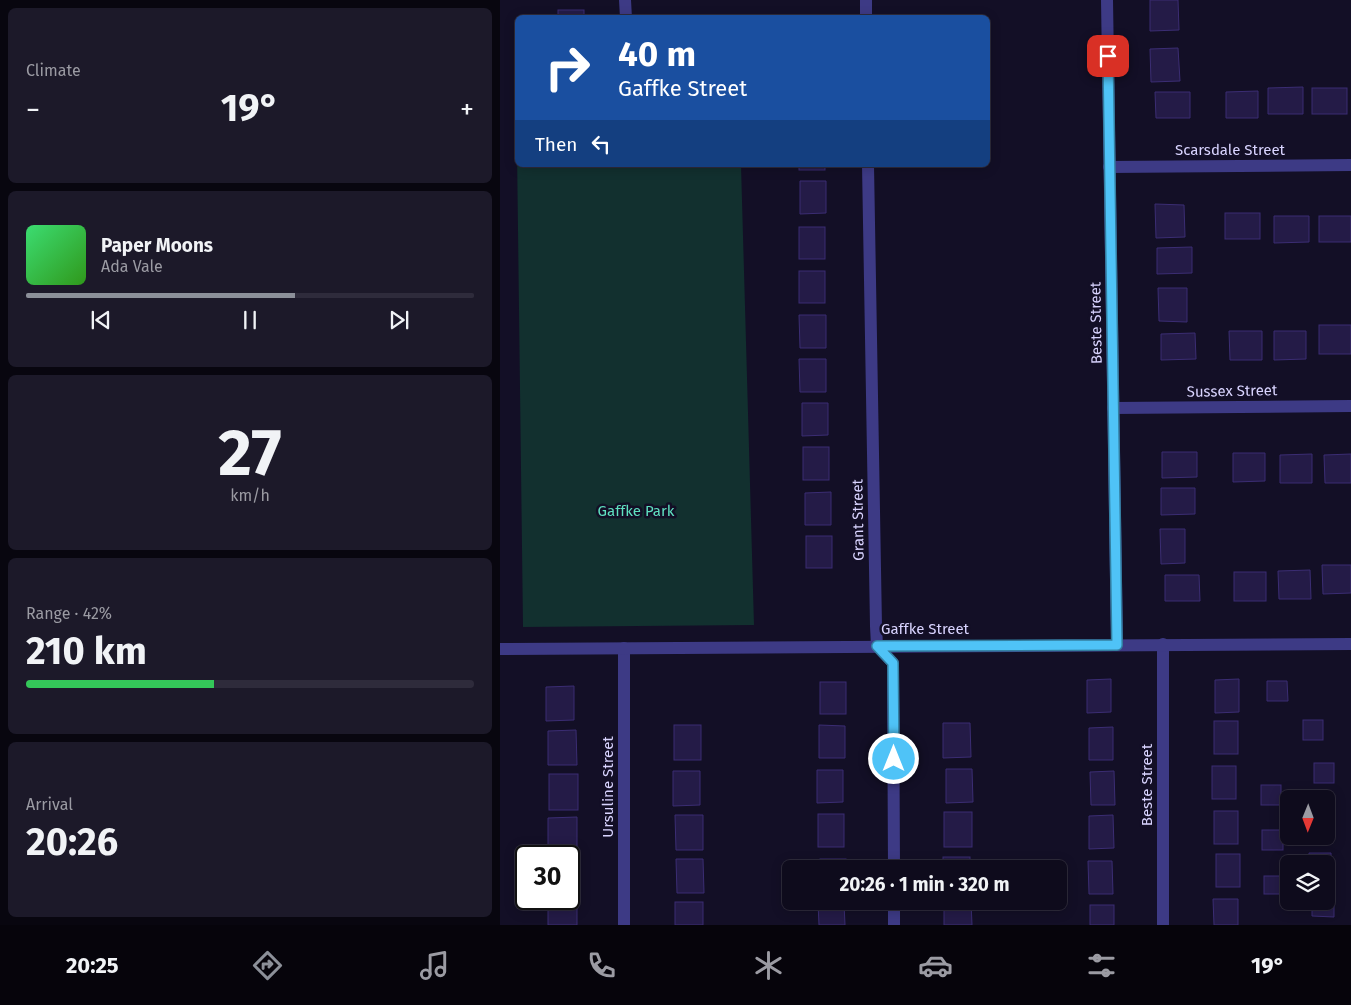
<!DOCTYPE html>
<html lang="en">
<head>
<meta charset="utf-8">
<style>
  :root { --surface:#0e0b1c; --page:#1c1929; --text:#f1f3f6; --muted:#9b9ba3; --line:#2e2b3b; --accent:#8c9099 }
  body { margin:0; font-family:"Fira Sans",sans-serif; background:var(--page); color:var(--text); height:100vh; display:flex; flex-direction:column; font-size:19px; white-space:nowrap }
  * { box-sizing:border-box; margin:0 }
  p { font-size:16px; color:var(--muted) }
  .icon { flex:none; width:28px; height:28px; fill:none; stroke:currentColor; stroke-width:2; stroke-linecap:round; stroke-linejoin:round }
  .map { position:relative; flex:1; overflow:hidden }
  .panel { display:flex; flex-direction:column; gap:8px; padding:8px; background:#08060f; width:500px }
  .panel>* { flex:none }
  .banner { position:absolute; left:15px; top:15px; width:475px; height:152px; border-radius:8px; box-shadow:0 2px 12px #0003,0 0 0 1px var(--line); background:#1a4fa0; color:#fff; overflow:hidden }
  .needle { width:32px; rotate:181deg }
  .tools { position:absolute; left:780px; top:790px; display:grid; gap:10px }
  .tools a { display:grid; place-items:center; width:55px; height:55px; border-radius:8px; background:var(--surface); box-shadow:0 2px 12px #0003,0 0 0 1px var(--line); font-size:25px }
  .speed { position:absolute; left:15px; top:845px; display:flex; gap:10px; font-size:25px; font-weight:700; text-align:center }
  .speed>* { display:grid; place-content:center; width:65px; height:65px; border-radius:50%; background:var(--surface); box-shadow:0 2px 12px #0003,0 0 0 1px var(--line); line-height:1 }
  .speed .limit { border:2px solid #111; border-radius:8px; background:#fff; color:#111 }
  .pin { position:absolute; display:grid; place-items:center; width:42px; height:42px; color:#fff; margin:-21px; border-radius:10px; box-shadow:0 2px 8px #0006 }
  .me { position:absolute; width:55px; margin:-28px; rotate:0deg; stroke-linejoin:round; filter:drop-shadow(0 0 4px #0008) }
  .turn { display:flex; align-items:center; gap:18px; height:105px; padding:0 20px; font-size:22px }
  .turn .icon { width:65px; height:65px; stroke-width:2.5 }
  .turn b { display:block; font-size:35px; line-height:42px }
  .then { display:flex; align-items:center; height:48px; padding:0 20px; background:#0003; gap:10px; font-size:19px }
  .big { font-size:38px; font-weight:700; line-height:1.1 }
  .panel .widget { flex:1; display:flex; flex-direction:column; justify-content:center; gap:8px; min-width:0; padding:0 18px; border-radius:8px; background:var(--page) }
  .panel .dial { align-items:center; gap:0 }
  .dial b { font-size:65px; line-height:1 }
  .song { display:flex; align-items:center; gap:15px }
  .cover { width:60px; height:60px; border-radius:8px; background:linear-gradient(135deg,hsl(140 70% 55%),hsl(110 70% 35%)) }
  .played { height:5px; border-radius:2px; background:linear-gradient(90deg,var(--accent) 60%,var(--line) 60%) }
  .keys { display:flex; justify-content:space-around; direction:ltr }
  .heat { display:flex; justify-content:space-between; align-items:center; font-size:28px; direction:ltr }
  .charge { height:8px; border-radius:4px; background:linear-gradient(90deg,#34c759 42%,var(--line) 0) }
  .trip { position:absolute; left:282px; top:860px; width:285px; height:50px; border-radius:8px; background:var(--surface); box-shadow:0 2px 12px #0003,0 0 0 1px var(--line); font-weight:700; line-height:50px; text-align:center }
  .tabs { display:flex; height:80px; justify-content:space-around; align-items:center; background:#06040b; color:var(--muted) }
  .tabs .icon { width:35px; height:35px }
  .tabs .current { color:var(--accent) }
  .tabs b { font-size:22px; color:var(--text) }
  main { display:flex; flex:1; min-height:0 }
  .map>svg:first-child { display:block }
  .green { fill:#12302f }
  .building { fill:#241b47; stroke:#3b2d73 }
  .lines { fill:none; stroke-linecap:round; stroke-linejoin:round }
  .minor { stroke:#3d3a85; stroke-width:12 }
  .route-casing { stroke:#337fa1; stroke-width:12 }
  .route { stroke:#4fc3f7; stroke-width:9 }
  .labels { text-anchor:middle; stroke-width:5; stroke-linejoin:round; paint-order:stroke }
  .street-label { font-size:15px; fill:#d9d4ff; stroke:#130f26 }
  .park-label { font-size:15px; fill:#5fe0c0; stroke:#130f26 }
</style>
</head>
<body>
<main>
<section class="panel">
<div class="widget"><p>Climate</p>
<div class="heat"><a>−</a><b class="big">19°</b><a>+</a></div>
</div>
<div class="widget">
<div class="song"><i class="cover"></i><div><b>Paper Moons</b><p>Ada Vale</p></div></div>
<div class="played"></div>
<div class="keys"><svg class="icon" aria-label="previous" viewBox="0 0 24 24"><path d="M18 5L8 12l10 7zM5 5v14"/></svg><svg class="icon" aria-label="pause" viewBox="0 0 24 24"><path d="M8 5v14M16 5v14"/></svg><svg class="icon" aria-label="next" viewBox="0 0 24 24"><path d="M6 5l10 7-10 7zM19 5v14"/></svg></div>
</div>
<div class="widget dial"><b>27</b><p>km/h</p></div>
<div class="widget"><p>Range · 42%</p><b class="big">210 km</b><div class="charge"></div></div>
<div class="widget"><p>Arrival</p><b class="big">20:26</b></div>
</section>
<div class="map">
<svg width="851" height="925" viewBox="0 0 851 925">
  <rect width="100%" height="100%" fill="#130f26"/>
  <path class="green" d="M 16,71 L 18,71 L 18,165 L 241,165 L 254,625 L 23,627 Z"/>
  <g class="building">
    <path d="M 650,0 L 678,0 L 679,30 L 650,31 Z"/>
    <rect x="58" y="10" width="26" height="8"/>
    <path d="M 678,48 L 680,81 L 651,82 L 650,49 Z"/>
    <path d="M 803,87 L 803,114 L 768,114 L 768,88 Z"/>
    <rect x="812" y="88" width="35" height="26"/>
    <path d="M 758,91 L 758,118 L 726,118 L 726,92 Z"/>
    <path d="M 655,92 L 690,92 L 690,118 L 656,118 Z"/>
    <rect x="299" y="165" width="26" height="5"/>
    <path d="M 300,181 L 326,181 L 326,213 L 300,214 Z"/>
    <path d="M 655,204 L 684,205 L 685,237 L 656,238 Z"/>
    <rect x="725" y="213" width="35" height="26"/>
    <path d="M 774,216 L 809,216 L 809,242 L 774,243 Z"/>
    <rect x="819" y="216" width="32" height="26"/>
    <rect x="299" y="227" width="26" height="32"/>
    <path d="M 692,247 L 692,273 L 657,274 L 657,248 Z"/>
    <rect x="299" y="271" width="26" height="32"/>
    <path d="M 658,288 L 687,288 L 687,322 L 659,321 Z"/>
    <path d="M 299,315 L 326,315 L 326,348 L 300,348 Z"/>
    <rect x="819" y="325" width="32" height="29"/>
    <path d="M 729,331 L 762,331 L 762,360 L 730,360 Z"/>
    <path d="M 774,331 L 806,331 L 806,359 L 774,360 Z"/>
    <path d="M 695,333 L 696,359 L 661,360 L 661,334 Z"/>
    <path d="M 299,359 L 326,359 L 326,392 L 300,392 Z"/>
    <path d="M 302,403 L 328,403 L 328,435 L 302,436 Z"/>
    <rect x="303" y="447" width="26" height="33"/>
    <path d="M 662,452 L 697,452 L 697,477 L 662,478 Z"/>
    <path d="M 733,453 L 765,453 L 765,481 L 733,482 Z"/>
    <path d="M 812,454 L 812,483 L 780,483 L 780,455 Z"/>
    <path d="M 851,454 L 851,483 L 825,483 L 824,455 Z"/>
    <path d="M 661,488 L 695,488 L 695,514 L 661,515 Z"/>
    <path d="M 331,492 L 331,525 L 305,525 L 305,493 Z"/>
    <path d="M 660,529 L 685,529 L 685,563 L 661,564 Z"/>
    <rect x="306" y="536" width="26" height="32"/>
    <path d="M 822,565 L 851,565 L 851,593 L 823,594 Z"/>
    <path d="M 810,570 L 811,599 L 779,599 L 778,571 Z"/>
    <rect x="734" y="572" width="32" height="29"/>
    <path d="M 665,575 L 699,575 L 700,601 L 665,601 Z"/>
    <path d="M 611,679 L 611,712 L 587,713 L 587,680 Z"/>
    <path d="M 739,679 L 739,712 L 715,713 L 715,680 Z"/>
    <path d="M 767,681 L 787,681 L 788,701 L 767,701 Z"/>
    <rect x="320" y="682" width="26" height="32"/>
    <path d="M 74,686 L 74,720 L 46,721 L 46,687 Z"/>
    <rect x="803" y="720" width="20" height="20"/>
    <rect x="714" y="721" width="24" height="33"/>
    <path d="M 443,723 L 470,723 L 471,757 L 443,758 Z"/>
    <rect x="174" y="725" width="27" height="35"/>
    <path d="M 319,725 L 345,726 L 345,758 L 319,758 Z"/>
    <path d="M 613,727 L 613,760 L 589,760 L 589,728 Z"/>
    <path d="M 76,730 L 77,765 L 48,765 L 48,731 Z"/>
    <rect x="814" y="763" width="20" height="20"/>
    <rect x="712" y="766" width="24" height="33"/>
    <path d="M 446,769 L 472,769 L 473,802 L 446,803 Z"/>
    <path d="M 317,770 L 343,770 L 343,802 L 317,803 Z"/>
    <path d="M 173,771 L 200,771 L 200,805 L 173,806 Z"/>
    <path d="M 614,771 L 615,805 L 591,805 L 590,772 Z"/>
    <rect x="49" y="774" width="29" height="36"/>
    <rect x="761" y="785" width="20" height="20"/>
    <rect x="826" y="808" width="8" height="17"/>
    <rect x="714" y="811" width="24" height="33"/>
    <rect x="444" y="812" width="28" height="35"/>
    <rect x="318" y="814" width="26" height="33"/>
    <path d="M 175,815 L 203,815 L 203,850 L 176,850 Z"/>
    <path d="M 613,815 L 614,848 L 589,849 L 589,816 Z"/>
    <path d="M 77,817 L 77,854 L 48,854 L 48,818 Z"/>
    <rect x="762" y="830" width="21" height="20"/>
    <path d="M 809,853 L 831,853 L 831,873 L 826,873 L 826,864 L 809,864 Z"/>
    <rect x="716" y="854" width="24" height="33"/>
    <rect x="443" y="857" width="27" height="12"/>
    <path d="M 176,859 L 203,859 L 204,893 L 177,893 Z"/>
    <rect x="320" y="859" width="26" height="10"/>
    <path d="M 588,861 L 612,861 L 613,894 L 589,894 Z"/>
    <path d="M 69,862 L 75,862 L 75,898 L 69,899 Z"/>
    <rect x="764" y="876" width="22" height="18"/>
    <path d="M 826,897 L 834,897 L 834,917 L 812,916 L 812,901 L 826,901 Z"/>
    <path d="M 713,899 L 738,899 L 738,925 L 714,925 Z"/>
    <path d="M 444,901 L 471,901 L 472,925 L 444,925 Z"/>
    <rect x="175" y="902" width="28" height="23"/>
    <path d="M 318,903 L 344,903 L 345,925 L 319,925 Z"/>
    <rect x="590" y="905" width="24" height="20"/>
    <rect x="48" y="906" width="29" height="19"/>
  </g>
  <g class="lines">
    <g class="minor">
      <path d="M 125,0 L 126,18"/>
      <path d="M 366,0 L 366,18"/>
      <path d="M 607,0 L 617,645"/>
      <path d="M 368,165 L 376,626 L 377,646 L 393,663 L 394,869"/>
      <path d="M 609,167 L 851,165"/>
      <path d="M 613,408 L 851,406"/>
      <path d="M 663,644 L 663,925"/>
      <path d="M 124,648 L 124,925"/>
      <path d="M 0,649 L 851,644"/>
      <path d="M 394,901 L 394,925"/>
    </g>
  </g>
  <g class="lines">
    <defs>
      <path id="route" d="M 394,759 L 393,663 L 377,646 L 617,645 L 608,56"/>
    </defs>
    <use href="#route" class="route-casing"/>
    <use href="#route" class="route"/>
  </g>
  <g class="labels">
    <g class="street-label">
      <text x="730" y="155">Scarsdale Street</text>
      <text transform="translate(596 323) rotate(-91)" y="5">Beste Street</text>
      <text transform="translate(732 391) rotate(-1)" y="5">Sussex Street</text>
      <text transform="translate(358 520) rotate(-91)" y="5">Grant Street</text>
      <text x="425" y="634">Gaffke Street</text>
      <text transform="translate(647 785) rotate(-90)" y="5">Beste Street</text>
      <text transform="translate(108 787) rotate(-90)" y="5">Ursuline Street</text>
    </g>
    <g class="park-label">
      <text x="136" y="516">Gaffke Park</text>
    </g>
  </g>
</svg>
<div class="tools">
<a><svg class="needle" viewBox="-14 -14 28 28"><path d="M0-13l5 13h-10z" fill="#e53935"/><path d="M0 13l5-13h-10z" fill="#9b9ba3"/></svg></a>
<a><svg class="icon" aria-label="layers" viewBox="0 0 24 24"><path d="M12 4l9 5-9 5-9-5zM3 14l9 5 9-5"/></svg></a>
</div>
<div class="speed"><div class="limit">30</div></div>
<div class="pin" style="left:608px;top:56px;background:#d93025"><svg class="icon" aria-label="arrive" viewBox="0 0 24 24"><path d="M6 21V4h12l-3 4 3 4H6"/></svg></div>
<svg class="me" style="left:394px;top:759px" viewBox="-20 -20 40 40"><circle r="17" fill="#4fc3f7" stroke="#fff" stroke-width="3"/><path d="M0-11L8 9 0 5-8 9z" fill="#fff"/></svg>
<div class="trip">20:26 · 1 min · 320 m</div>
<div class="banner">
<div class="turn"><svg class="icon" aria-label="right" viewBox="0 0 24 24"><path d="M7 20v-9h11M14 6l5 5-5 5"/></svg><div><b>40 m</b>Gaffke Street</div></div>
<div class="then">Then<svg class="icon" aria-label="left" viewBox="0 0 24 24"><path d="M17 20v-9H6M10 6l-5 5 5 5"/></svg></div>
</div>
</div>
</main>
<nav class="tabs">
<b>20:25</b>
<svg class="icon current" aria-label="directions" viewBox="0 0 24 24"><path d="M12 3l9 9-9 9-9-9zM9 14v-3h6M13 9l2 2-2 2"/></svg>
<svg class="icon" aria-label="music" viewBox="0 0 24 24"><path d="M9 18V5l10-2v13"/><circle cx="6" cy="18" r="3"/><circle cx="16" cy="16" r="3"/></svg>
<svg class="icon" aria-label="phone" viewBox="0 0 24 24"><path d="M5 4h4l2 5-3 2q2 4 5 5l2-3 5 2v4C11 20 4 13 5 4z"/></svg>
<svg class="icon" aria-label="climate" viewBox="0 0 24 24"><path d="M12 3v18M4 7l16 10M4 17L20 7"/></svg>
<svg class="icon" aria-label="car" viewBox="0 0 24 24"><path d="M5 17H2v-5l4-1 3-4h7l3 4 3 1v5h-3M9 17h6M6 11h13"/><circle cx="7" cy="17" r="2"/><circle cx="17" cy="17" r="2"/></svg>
<svg class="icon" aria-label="filters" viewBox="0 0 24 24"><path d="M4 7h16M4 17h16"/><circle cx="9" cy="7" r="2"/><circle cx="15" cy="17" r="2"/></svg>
<b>19°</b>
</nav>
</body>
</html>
